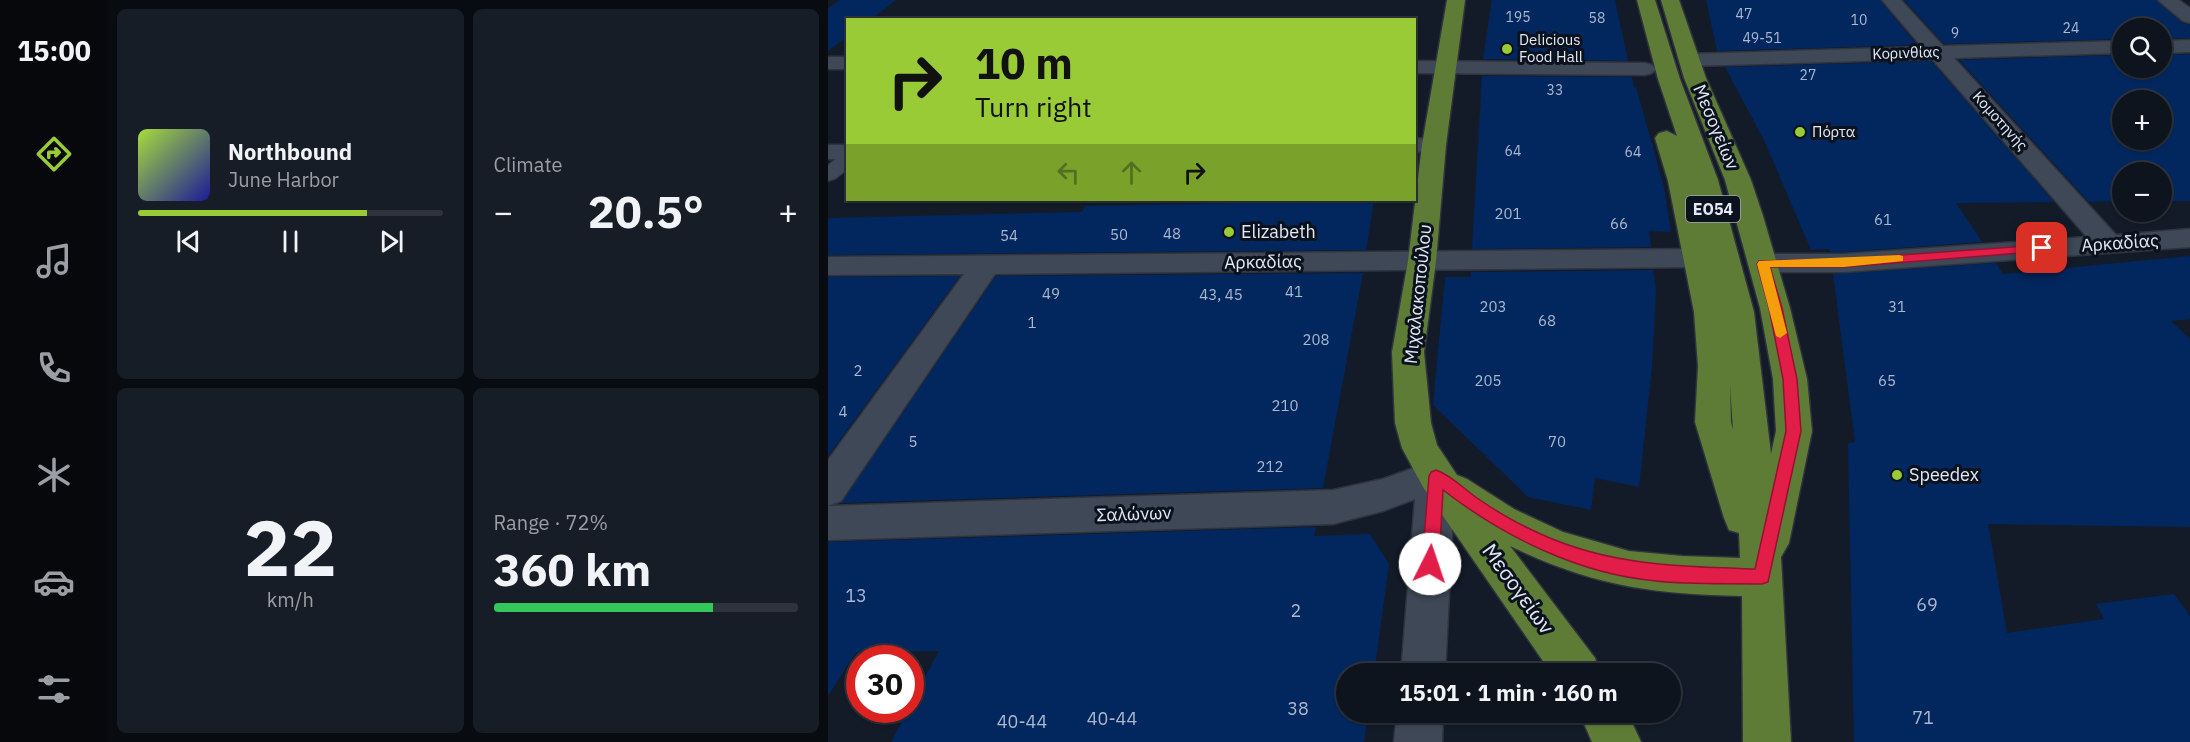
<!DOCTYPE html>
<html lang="en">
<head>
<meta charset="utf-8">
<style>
  :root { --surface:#0e141e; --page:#171d27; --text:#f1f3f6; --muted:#9b9ea4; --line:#2e333c; --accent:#99cb36 }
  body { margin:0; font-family:"IBM Plex Sans",sans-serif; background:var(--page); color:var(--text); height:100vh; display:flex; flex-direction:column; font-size:22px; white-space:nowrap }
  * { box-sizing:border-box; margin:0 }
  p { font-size:20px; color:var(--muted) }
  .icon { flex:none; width:33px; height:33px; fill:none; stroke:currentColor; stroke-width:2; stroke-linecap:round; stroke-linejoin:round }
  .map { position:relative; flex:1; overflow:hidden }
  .sheet { display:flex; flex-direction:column; gap:9px; padding:9px; background:#080b10; width:720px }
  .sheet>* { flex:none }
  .top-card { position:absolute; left:18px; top:18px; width:570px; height:183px; border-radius:0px; box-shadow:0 2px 4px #0004,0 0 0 2px var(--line); background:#99cb36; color:#111; overflow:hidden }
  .buttons { position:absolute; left:1284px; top:18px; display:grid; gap:12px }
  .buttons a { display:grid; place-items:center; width:60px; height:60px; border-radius:50%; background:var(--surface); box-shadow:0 2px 4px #0004,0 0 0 2px var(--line); font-size:30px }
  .speed { position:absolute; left:18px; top:645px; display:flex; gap:12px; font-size:30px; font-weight:700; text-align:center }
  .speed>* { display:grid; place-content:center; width:78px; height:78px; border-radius:50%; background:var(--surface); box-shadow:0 2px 4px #0004,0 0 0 2px var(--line); line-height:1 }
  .speed .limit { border:9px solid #d22; background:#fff; color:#111 }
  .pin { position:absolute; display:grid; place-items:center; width:51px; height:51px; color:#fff; margin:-26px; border-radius:12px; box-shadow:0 3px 9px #0006 }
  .me { position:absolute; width:66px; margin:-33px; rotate:4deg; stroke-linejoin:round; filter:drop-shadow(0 0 4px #0008) }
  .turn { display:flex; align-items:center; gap:21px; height:126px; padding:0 30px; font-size:27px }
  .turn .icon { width:78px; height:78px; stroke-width:2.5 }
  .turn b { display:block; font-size:42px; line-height:51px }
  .lanes { display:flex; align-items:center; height:57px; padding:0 30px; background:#0003; justify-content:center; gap:30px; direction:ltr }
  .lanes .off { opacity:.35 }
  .big { font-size:45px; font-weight:800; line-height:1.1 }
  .sheet .widget { flex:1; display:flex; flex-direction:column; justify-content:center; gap:9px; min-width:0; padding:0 21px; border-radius:9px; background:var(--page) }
  .sheet .dial { align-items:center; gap:0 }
  .dial b { font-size:78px; line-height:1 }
  .song { display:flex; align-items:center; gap:18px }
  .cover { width:72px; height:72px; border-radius:9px; background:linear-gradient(135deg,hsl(80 70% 55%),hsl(240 70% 35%)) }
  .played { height:6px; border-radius:3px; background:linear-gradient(90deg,var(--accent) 75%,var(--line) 75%) }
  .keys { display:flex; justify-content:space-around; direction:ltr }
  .heat { display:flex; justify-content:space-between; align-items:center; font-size:33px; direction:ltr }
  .charge { height:9px; border-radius:4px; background:linear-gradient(90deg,#34c759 72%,var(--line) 0) }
  .sheet .tiles { flex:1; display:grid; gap:9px; grid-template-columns:repeat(2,1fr) }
  .trip { position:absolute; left:508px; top:663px; width:345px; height:60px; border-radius:30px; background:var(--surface); box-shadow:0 2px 4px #0004,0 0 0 2px var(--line); font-weight:800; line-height:60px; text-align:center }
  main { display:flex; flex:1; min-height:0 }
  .dock { display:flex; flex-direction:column; width:108px; justify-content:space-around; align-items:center; background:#06080c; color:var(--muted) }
  .dock .icon { width:42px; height:42px }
  .dock .selected { color:var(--accent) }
  .dock b { font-size:27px; color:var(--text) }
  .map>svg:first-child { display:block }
  .building { fill:#02275f; fill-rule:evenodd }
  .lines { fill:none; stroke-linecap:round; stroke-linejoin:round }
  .pedestrian-casing { stroke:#2f333d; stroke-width:2 }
  .minor-casing { stroke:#2f333d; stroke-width:3 }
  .primary-casing { stroke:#2f333d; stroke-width:3 }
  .pedestrian { fill:#3f4857; fill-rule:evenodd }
  .minor { fill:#3f4857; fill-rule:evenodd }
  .primary { fill:#5f7c37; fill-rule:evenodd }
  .route { fill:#e11d48; stroke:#92132f; stroke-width:1.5 }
  .slow { fill:#f59e0b }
  .poi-dot { fill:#99cb36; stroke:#0a121e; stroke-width:2 }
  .labels { text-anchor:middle; stroke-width:6; stroke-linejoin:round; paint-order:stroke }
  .far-number-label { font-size:14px; fill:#abb8cd }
  .far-poi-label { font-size:15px; fill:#e3e9f2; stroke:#0a121e; text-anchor:start }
  .far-street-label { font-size:15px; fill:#e3e9f2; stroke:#0a121e }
  .number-label { font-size:15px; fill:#abb8cd }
  .shield { fill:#0a121e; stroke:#a2a8b2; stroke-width:1.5 }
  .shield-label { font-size:16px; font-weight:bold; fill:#e3e9f2 }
  .street-label { font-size:18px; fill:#e3e9f2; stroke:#0a121e }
  .poi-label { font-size:18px; fill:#e3e9f2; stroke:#0a121e; text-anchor:start }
  .near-number-label { font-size:18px; fill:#abb8cd }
  .near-street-label { font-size:21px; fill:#e3e9f2; stroke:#0a121e }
</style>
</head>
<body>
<main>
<nav class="dock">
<b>15:00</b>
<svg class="icon selected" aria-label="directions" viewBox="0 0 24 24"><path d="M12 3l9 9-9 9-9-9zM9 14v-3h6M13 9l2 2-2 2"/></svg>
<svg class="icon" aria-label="music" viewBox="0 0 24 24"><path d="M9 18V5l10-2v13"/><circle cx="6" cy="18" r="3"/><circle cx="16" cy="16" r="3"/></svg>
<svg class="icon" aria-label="phone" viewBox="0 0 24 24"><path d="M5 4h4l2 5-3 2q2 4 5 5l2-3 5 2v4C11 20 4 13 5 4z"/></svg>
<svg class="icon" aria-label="climate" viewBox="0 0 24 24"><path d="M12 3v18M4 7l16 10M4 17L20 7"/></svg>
<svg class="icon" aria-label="car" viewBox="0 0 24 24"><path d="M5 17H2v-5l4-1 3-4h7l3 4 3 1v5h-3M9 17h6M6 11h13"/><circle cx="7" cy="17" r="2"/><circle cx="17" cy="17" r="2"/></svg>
<svg class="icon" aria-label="filters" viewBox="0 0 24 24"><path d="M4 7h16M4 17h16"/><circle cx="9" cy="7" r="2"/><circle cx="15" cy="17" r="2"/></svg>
</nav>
<section class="sheet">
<div class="tiles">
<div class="widget">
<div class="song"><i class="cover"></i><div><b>Northbound</b><p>June Harbor</p></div></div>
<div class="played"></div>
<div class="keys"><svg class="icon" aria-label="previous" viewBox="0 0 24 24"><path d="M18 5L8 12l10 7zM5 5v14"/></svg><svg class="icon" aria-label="pause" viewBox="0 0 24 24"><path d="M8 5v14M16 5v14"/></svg><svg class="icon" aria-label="next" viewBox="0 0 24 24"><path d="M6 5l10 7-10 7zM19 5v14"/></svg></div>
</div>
<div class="widget"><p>Climate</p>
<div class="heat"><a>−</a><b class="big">20.5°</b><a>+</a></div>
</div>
<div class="widget dial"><b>22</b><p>km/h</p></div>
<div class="widget"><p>Range · 72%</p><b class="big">360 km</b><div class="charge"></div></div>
</div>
</section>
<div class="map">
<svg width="1362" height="742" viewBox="0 0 1362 742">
  <rect width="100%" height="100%" fill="#131b28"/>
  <g class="building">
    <path d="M 12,0 L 68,0 L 42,20 L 20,20 L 20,36 L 0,51 L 0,8 Z"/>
    <path d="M 664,0 L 787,0 L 800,61 L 655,59 Z"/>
    <path d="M 878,0 L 1052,0 L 1089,45 L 889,51 Z"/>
    <path d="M 1076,0 L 1328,0 L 1354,23 L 1362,25 L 1362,38 L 1334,39 L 1334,28 L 1294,28 L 1294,39 L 1116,44 Z"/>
    <path d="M 1362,54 L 1362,201 L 1334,201 L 1334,172 L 1294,172 L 1294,201 L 1261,202 L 1131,60 L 1294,55 L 1294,68 L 1334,68 L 1334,55 ZM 1294,100 L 1334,100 L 1334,140 L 1294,140 Z"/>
    <path d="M 1103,61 L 1226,202 L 1128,203 L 1154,242 L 1016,252 L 1002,252 L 1001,249 L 983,250 L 936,140 L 897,67 Z"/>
    <path d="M 654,76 L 804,77 L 806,87 L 808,87 L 836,187 L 843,232 L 821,231 L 823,247 L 644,249 Z"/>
    <path d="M 491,200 L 546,200 L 538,250 L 0,255 L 0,218 L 254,212 L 257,206 L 461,202 Z"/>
    <path d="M 1362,256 L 1362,319 L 1343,321 L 1362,339 L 1362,527 L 1160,524 L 1179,633 L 1276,619 L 1268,604 L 1346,594 L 1362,616 L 1362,742 L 1026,742 L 1020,443 L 1027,442 L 1005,274 L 1168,263 L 1175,274 Z"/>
    <path d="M 825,270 L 828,289 L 824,367 L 811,487 L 767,478 L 763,510 L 700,497 L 605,405 L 617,277 L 643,277 L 643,272 Z"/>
    <path d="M 535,273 L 495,488 L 13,503 L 168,276 Z"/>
    <path d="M 132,276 L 0,456 L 0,277 Z"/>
    <path d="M 488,527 L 486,536 L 542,534 L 561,564 L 546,674 L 519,674 L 519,712 L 540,712 L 536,742 L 63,742 L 80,710 L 82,710 L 82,704 L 111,651 L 28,652 L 0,696 L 0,542 Z"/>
  </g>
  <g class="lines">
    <defs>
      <path id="pedestrian" d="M 20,153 L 20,169 L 7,179 L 0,181 L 0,165 L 13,155 Z"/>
      <g id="minor">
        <path d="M 1054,0 L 1073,0 L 1115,46 L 1294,41 L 1294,53 L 1126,58 L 1288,235 L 1362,229 L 1362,247 L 1016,272 L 935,272 L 925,270 L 921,263 L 925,256 L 935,254 L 1016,254 L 1259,237 L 1104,59 L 861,66 L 854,64 L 851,60 L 854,56 L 861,54 L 1094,47 Z"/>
        <path d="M 1330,0 L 1351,0 L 1362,8 L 1362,23 L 1355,21 Z"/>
        <path d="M 1362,40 L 1362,52 L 1334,53 L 1334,41 Z"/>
        <rect x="0" y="57" width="20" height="12"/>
        <path d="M 586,61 L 817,63 L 824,65 L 828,69 L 824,73 L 817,75 L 586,73 Z"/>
        <path d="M 586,138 L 615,140 L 618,145 L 615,150 L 586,152 Z"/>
        <rect x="0" y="145" width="20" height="14"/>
        <path d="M 870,249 L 880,252 L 884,258 L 880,264 L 870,267 L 167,274 L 13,501 L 0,506 L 505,490 L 555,479 L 608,460 L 621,465 L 627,476 L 617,674 L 573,674 L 587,499 L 555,511 L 505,524 L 0,540 L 0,460 L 136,274 L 0,275 L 0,257 Z"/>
        <path d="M 569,712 L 615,712 L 614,742 L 566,742 Z"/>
      </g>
      <g id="primary">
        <path d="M 619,0 L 637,0 L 618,145 L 608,261 L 596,352 L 603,423 L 609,445 L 629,475 L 639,479 L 686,509 L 735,532 L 801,551 L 854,556 L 912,558 L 911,533 L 901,530 L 896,518 L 867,422 L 870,366 L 866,312 L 840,181 L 827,138 L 831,133 L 839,131 L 849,136 L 830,79 L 809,0 L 827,0 L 852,79 L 890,180 L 926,312 L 943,454 L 948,431 L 945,379 L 932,308 L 897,180 L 856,78 L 833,0 L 851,0 L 878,78 L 923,180 L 935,216 L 962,308 L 979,379 L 984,431 L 961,543 L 953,557 L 963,742 L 915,742 L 914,596 C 823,594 765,586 682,546 L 767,658 L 773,674 L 724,674 L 595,487 L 574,448 L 567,423 L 564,352 L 580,261 L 594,145 ZM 902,385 L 905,430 L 903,422 Z"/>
        <path d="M 751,712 L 799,712 L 813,742 L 764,742 Z"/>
      </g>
    </defs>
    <use href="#pedestrian" class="pedestrian-casing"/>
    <use href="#minor" class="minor-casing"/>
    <use href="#primary" class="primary-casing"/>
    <use href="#pedestrian" class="pedestrian"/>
    <use href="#minor" class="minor"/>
    <use href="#primary" class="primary"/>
  </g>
  <path class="route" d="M 1214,245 L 1219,246 L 1219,251 L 1016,267 L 942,267 L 954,308 L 969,379 L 973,431 L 940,582 L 934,584 C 899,583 863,585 828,581 C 751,574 676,537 615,490 L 611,564 L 608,569 L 602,572 L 596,569 L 594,564 L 601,476 L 603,472 L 608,470 C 623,475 636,489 649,498 C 665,509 683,520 700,528 C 775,566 846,566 927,569 L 958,431 L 955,379 L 941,308 L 929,264 L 931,261 L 1016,259 Z"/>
  <path class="slow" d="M 1071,255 L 1075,256 L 1075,261 L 1016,267 L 942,267 L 959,333 L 952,338 L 948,336 L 929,264 L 931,261 Z"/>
  <g class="poi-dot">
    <circle cx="679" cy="49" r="6"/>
    <circle cx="972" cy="132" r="6"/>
    <circle cx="401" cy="232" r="6"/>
    <circle cx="1069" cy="475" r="6"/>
  </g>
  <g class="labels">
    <g class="far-number-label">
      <text x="916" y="19">47</text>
      <text x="690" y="22">195</text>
      <text x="769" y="23">58</text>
      <text x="1031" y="25">10</text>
      <text x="1243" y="33">24</text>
      <text x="1127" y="38">9</text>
      <text x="934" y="43">49-51</text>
      <text x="980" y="80">27</text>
      <text x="727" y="95">33</text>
      <text x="685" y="156">64</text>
      <text x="805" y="157">64</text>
    </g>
    <g class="far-poi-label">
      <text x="691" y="45">Delicious<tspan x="691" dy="17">Food Hall</tspan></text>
      <text x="984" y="137">Πόρτα</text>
    </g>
    <g class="far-street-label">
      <text transform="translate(1078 53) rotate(-2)" y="5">Κορινθίας</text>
      <text transform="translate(1172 121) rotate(48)" y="5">Κομοτηνής</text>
    </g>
    <g class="number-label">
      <text x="680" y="219">201</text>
      <text x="1055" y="225">61</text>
      <text x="791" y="229">66</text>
      <text x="344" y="239">48</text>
      <text x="291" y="240">50</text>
      <text x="181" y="241">54</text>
      <text x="466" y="297">41</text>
      <text x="223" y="299">49</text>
      <text x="393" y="300">43, 45</text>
      <text x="665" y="312">203</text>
      <text x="1069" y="312">31</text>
      <text x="719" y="326">68</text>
      <text x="204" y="328">1</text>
      <text x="488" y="345">208</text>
      <text x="30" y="376">2</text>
      <text x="660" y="386">205</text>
      <text x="1059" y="386">65</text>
      <text x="457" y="411">210</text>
      <text x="15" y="417">4</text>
      <text x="85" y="447">5</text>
      <text x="729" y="447">70</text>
      <text x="442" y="472">212</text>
    </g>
    <rect class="shield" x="858" y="196" width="54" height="26" rx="4.5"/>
    <g class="shield-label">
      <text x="885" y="215">ΕΟ54</text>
    </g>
    <g class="street-label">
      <text transform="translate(888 127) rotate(67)" y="6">Μεσογείων</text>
      <text transform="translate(1292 243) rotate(-4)" y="6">Αρκαδίας</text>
      <text transform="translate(435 262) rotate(-1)" y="6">Αρκαδίας</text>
      <text transform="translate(590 294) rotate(-84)" y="6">Μιχαλακοπούλου</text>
      <text transform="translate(306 514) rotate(-2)" y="6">Σαλώνων</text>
    </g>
    <g class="poi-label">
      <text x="413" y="238">Elizabeth</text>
      <text x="1081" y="481">Speedex</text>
    </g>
    <g class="near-number-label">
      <text x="28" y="602">13</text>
      <text x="1099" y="611">69</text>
      <text x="468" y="617">2</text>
      <text x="470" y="715">38</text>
      <text x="1095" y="724">71</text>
      <text x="284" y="725">40-44</text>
      <text x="194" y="728">40-44</text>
    </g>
    <g class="near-street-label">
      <text transform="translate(690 589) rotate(54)" y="7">Μεσογείων</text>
    </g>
  </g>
</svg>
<div class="buttons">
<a><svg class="icon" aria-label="search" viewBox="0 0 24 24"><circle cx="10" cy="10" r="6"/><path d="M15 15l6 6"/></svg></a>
<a>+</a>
<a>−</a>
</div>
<div class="speed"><div class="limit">30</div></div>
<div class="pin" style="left:1214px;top:248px;background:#d93025"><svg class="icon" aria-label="arrive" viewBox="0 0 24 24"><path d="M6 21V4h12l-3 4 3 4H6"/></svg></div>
<svg class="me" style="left:602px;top:564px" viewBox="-20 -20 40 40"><circle r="19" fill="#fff"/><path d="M0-13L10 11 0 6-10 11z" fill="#e11d48"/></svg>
<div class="trip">15:01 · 1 min · 160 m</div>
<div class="top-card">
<div class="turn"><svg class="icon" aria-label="right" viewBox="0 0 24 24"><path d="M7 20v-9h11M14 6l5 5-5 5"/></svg><div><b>10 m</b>Turn right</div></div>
<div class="lanes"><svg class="icon off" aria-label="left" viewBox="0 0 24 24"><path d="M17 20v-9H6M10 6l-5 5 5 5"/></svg><svg class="icon off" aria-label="ahead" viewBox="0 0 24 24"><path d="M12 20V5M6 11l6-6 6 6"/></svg><svg class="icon" aria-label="right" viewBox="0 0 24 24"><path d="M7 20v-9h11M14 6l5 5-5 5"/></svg></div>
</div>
</div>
</main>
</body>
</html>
